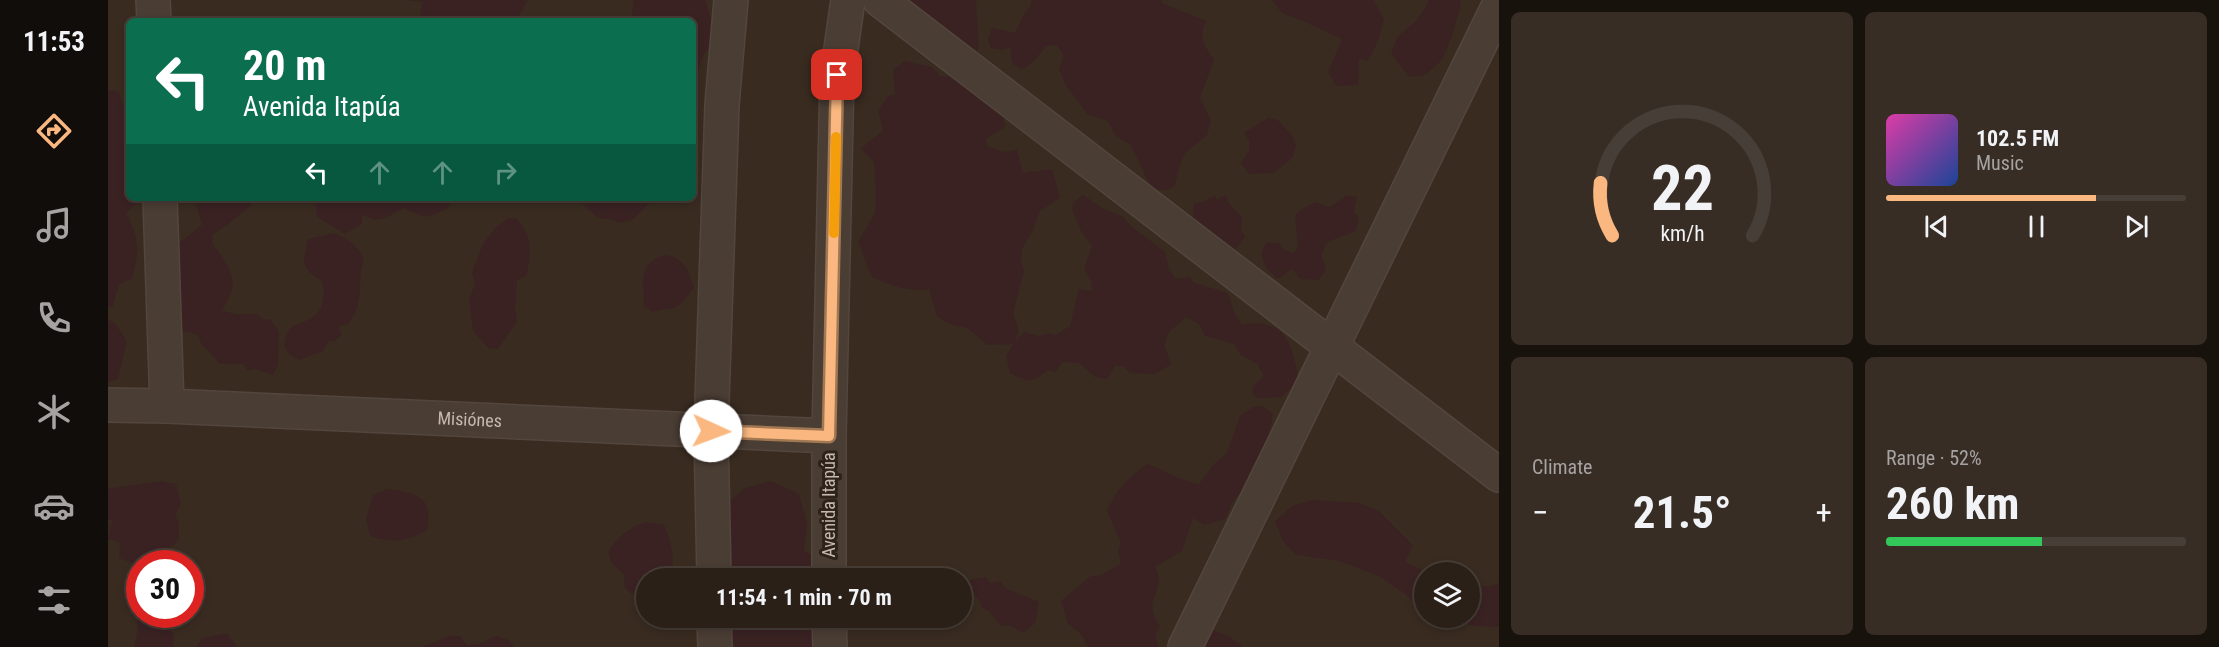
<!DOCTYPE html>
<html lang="en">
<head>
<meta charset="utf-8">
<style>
  :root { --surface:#2b2018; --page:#372d25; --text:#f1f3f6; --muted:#a6a3a2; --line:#473e37; --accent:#fab880 }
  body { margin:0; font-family:"Roboto Condensed",sans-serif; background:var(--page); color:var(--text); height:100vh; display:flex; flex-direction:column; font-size:22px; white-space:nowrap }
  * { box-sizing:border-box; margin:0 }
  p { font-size:20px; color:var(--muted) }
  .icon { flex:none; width:33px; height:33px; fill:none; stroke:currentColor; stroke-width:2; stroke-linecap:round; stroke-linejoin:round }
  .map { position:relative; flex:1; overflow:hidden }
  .panel { display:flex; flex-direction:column; gap:12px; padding:12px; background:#18120d; width:720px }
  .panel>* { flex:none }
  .hud { position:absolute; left:18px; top:18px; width:570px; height:183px; border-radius:9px; box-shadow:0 3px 9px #0003,0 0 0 2px var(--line); background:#0b6e4f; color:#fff; overflow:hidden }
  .controls { position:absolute; left:1306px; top:562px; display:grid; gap:12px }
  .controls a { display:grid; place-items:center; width:66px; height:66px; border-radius:50%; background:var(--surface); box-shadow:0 3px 9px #0003,0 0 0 2px var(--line); font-size:30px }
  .speed { position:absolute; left:18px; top:550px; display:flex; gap:12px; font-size:30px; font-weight:700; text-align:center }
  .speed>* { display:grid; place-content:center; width:78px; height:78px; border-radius:50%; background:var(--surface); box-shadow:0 3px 9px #0003,0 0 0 2px var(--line); line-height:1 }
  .speed .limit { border:9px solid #d22; background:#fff; color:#111 }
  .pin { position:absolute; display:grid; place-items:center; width:51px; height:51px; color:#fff; margin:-26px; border-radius:12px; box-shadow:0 3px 9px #0006 }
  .me { position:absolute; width:66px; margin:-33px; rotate:92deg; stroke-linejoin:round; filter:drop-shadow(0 0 4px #0008) }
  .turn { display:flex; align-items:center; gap:21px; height:126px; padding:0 18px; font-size:27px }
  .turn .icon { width:78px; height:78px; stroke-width:2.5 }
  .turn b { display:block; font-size:42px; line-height:51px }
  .lanes { display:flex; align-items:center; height:57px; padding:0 18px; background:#0003; justify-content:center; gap:30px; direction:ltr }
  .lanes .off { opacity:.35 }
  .big { font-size:45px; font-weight:700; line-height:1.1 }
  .panel .widget { flex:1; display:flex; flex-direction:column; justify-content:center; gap:9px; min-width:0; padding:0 21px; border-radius:9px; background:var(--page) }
  .panel .dial { align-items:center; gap:0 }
  .dial svg { height:156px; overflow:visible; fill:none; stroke:var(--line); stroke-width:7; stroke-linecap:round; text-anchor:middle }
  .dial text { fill:var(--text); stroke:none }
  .song { display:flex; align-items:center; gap:18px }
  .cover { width:72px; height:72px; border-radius:9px; background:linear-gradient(135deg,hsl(320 70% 55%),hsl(220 70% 35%)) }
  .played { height:6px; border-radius:3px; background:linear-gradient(90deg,var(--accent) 70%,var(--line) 70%) }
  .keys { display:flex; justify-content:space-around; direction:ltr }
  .heat { display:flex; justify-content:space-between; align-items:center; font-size:33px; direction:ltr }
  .charge { height:9px; border-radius:4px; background:linear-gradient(90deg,#34c759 52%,var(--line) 0) }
  .panel .tiles { flex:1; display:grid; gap:12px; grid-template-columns:repeat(2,1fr) }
  .trip { position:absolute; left:528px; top:568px; width:336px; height:60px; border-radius:30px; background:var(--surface); box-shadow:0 3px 9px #0003,0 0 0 2px var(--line); font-weight:700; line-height:60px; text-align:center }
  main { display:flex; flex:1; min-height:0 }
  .tab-bar { display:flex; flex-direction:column; width:108px; justify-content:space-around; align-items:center; background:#110d0a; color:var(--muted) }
  .tab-bar .icon { width:42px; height:42px }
  .tab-bar .selected { color:var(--accent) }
  .tab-bar b { font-size:27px; color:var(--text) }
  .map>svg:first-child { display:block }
  .green { fill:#3a2223 }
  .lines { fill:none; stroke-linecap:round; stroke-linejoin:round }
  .minor-casing { stroke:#53463e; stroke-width:36 }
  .minor { stroke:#4a3d34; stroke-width:33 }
  .route-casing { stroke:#a27853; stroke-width:15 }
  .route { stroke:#fab880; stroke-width:10 }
  .slow { stroke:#f59e0b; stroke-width:10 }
  .labels { text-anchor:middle; stroke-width:6; stroke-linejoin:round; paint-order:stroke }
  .street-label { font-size:18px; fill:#c6b9af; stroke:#2e231a }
</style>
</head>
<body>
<main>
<nav class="tab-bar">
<b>11:53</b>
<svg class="icon selected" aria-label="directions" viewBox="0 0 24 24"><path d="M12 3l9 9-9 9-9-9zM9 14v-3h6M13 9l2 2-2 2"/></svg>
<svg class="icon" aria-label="music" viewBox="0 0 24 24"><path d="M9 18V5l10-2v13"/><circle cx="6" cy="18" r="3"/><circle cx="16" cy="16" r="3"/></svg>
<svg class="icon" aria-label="phone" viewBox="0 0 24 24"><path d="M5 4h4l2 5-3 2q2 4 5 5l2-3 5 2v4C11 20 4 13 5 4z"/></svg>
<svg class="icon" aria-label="climate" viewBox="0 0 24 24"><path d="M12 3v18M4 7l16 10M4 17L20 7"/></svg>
<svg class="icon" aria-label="car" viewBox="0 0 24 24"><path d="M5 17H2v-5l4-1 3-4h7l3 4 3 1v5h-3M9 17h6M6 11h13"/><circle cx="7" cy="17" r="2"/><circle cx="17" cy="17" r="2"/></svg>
<svg class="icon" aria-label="filters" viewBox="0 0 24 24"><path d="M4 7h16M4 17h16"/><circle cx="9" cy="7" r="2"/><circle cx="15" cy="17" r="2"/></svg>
</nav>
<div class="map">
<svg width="1391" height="647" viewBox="0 0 1391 647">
  <rect width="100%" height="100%" fill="#392b20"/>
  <g class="green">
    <path d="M 298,0 L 420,0 L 408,21 L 312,21 L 314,2 Z"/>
    <path d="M 526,0 L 597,0 L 610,40 C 590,53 589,75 585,97 L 585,21 L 523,21 Z"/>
    <path d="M 794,0 L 868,0 L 871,49 L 860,60 Z"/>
    <path d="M 923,0 L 1054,0 L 1054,3 L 1098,21 C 1090,37 1097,47 1106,60 L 1092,98 L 1103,120 L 1099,135 L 1077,153 L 1071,167 L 1067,186 L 1058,190 L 1044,190 L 1023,145 L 1008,136 L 1000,121 L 980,115 L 957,84 L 951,69 L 956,56 L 949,45 L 938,46 L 927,60 L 914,70 L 904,63 L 902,47 L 895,50 L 883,48 L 880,40 L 884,28 L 907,33 L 918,11 L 923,5 Z"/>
    <path d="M 1164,0 L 1265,0 L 1276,19 L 1270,41 L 1260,61 L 1251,59 L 1250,85 L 1228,86 L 1220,72 L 1234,39 L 1195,21 L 1174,13 Z"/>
    <path d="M 1320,0 L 1353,0 C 1353,10 1340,50 1334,59 C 1330,65 1323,70 1317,75 L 1301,77 L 1283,53 L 1290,36 L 1307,22 L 1320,3 Z"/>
    <path d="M 797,61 L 824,67 L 832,76 L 875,78 L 894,106 L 897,127 L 879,138 L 879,146 L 895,152 L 909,150 L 915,173 L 944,169 L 952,198 L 932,211 L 924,232 L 914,249 L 913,260 L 916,272 L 905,313 L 911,330 L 906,342 L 916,332 L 931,336 L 942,333 L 948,335 L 962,326 L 971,289 L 984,291 L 983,281 L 976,268 L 984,246 L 973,231 L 964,209 L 966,202 L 975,195 L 994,208 L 1015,217 L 1024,227 L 1057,252 L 1061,269 L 1068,279 L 1082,277 L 1086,283 L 1120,293 L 1127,314 L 1134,325 C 1178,317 1184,344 1191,381 L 1173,397 L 1149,398 L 1144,393 L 1146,385 L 1156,376 L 1149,364 L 1133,355 L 1126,344 L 1097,336 L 1091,324 L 1078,317 L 1061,332 L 1056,346 L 1064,364 L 1047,374 L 1022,373 L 1015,366 L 1007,366 L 999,379 L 987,377 L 971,363 L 955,362 L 947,372 L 940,370 C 924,384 921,382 902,373 L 898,356 L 905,344 L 880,345 L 859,328 L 841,324 L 829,316 L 821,289 C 799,292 784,286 764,277 L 750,242 L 767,213 L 768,198 L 766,162 L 753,149 L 775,130 L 770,111 L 780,96 L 787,94 L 785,70 Z"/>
    <path d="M 0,90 L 10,91 L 18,112 L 21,198 L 27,198 L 29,203 L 18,213 C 31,237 32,252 24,278 L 11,285 L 4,308 L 0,306 Z"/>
    <path d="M 1160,118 L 1170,120 L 1185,137 L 1188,145 L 1185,157 L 1166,173 L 1141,174 L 1133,163 L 1141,151 L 1141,140 L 1136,133 Z"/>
    <path d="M 1107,195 L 1108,200 L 1118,195 L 1121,203 L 1134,217 L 1133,230 L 1137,237 L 1120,260 L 1085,217 L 1086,203 L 1095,202 Z"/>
    <path d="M 1238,196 L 1249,196 L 1246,212 L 1251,218 L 1248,231 L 1219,242 L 1213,255 L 1218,269 L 1211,280 L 1192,279 L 1184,269 L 1170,279 C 1159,271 1146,254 1160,242 L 1171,243 L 1176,250 L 1186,253 L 1190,246 L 1187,216 L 1192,210 L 1207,202 L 1221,207 Z"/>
    <path d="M 89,198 L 149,198 C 143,207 115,230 105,234 L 104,244 C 115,257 130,276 123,293 C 120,300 116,305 114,311 L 128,314 L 149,314 L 155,319 L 162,319 L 171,332 L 170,365 L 165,375 L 147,369 L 140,371 L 135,364 L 112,364 L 93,343 L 90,335 L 81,332 L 75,332 L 69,318 L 70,244 L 94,225 L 88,203 Z"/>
    <path d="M 200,198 L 343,198 L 341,207 C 318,220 318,219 295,208 L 278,218 L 267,220 L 254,215 L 254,224 L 237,234 L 209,217 C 208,208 210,201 200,198 Z"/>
    <path d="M 468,198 L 542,198 L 541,204 L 524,220 L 510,223 L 503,219 L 490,218 Z"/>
    <path d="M 400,218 L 408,218 C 425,236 424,254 418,276 L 409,280 L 407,308 L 409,322 L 390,349 L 380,348 L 365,331 L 361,299 L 367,284 L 364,272 L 375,244 L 388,227 Z"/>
    <path d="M 226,233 C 238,237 251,247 256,258 C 248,283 258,303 240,324 L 230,326 L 234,334 L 227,341 L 221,341 L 215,351 L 191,360 L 182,355 L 176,346 C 177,342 177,336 180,332 C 185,323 193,324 200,320 C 216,313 218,295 214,281 C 191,267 195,262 200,239 Z"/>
    <path d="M 556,255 C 578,258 579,269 586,287 C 580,295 575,305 565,308 C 558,310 552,309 545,312 L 536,306 C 536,282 528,266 556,255 Z"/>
    <path d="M 0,320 L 7,323 L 19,341 L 10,379 L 0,382 Z"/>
    <path d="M 1154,406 L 1165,414 L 1150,487 C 1127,492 1126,499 1117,519 L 1096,525 L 1085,518 L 1074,551 L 1047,567 C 1060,591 1032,600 1052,626 L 1047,634 L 1050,647 L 980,647 L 973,634 L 960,624 L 953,601 L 983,576 L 993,575 L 1013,564 L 1010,551 L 1013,542 L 999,511 C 1010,488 1019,478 1040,464 C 1058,471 1073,481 1091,484 L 1106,464 L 1119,453 L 1132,416 L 1145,407 Z"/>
    <path d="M 53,481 L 68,484 L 73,504 L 67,514 L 71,524 L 71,539 L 66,545 L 51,552 L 51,564 L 37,564 L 32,560 L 24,563 L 11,558 L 12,543 L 0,539 L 4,520 L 0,520 L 0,489 Z"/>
    <path d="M 663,481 L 691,494 L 699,524 L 696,551 L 720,563 L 720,579 L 601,579 L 618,505 L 637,488 Z"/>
    <path d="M 280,489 C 309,493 326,497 319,530 C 300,542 283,543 262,536 L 258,519 L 265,495 Z"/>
    <path d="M 1206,500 L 1251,503 L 1271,511 L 1305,545 L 1297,562 L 1321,573 L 1317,573 L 1317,608 L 1271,576 L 1231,561 L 1188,555 L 1175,541 L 1167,521 L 1184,506 Z"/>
    <path d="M 537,522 L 556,525 C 564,542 567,560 563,579 L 538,579 L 538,594 L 524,594 L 517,588 L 516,575 L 504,563 L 500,552 C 510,536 520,529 537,522 Z"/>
    <path d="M 878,577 L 882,583 L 893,581 L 897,588 L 931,602 L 927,623 L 915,633 L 903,626 L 892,625 L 881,611 L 874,608 L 872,601 L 861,589 L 861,580 Z"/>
    <path d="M 1362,583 L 1381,587 L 1391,583 L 1391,627 L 1366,626 L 1338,618 L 1362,618 Z"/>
    <path d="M 31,587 L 32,615 L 64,615 L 60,628 L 66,635 L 65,647 L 26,647 L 30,630 L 27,596 Z"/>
    <path d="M 614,618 L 721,618 L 716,647 L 627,647 Z"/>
    <path d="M 1103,629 L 1122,637 L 1135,647 L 1090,647 Z"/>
    <path d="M 119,633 L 129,647 L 87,647 L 95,638 Z"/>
    <path d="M 342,636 L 352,636 L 359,645 L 370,644 L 389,636 L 400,640 L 406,647 L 314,647 Z"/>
  </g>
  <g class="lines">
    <defs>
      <g id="minor">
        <path d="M 45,0 L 46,21"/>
        <path d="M 772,0 L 1391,475"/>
        <path d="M 52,198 L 59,406"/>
        <path id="s1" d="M 0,405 L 59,406 L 721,436"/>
        <path d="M 606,579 L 603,431 L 614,105 L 623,0"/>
        <path d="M 721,579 L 721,436 L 729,76 L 740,0"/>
        <path d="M 606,618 L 607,647"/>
        <path d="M 721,618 L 722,647"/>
        <path d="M 1077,647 L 1391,5"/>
      </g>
    </defs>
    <use href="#minor" class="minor-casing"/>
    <use href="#minor" class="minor"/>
  </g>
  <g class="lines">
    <defs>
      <path id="route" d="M 603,431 L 721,436 L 729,75"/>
    </defs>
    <use href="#route" class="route-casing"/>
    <use href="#route" class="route"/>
    <path class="slow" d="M 726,233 L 728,137"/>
  </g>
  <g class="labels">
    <g class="street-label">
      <text dy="6" stroke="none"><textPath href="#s1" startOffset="362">Misiónes</textPath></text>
      <text transform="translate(721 505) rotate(-90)" y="6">Avenida Itapúa</text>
    </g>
  </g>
</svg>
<div class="controls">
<a><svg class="icon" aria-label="layers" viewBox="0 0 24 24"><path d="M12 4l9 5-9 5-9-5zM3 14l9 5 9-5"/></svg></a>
</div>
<div class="speed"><div class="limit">30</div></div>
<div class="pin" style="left:729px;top:75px;background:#d93025"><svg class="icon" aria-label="arrive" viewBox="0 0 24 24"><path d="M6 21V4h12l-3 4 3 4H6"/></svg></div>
<svg class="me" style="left:603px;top:431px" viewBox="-20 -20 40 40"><circle r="19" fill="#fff"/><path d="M0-13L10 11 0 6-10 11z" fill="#fab880"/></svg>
<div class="trip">11:54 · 1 min · 70 m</div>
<div class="hud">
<div class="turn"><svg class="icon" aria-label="left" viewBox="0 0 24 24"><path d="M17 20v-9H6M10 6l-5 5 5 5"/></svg><div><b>20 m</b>Avenida Itapúa</div></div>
<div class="lanes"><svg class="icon" aria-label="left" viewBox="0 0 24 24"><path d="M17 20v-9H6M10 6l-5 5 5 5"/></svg><svg class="icon off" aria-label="ahead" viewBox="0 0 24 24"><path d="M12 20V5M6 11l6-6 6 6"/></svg><svg class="icon off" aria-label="ahead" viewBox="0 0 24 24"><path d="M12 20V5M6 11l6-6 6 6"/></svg><svg class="icon off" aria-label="right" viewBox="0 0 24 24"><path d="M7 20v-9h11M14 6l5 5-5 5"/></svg></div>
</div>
</div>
<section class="panel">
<div class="tiles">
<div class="widget dial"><svg viewBox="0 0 100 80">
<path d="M14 69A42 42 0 1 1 86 69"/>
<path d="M14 69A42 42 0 0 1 8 42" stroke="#fab880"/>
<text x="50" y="56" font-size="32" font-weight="700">22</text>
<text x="50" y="72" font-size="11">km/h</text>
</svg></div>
<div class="widget">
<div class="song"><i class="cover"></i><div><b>102.5 FM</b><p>Music</p></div></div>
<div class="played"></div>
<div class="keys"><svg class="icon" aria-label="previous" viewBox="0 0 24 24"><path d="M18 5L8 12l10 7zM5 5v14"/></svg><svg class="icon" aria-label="pause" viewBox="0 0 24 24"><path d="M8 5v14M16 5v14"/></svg><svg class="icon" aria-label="next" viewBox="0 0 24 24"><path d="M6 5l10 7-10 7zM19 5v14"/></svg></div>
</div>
<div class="widget"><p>Climate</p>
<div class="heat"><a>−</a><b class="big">21.5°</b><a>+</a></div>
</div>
<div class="widget"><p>Range · 52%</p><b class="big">260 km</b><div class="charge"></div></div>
</div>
</section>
</main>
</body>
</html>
